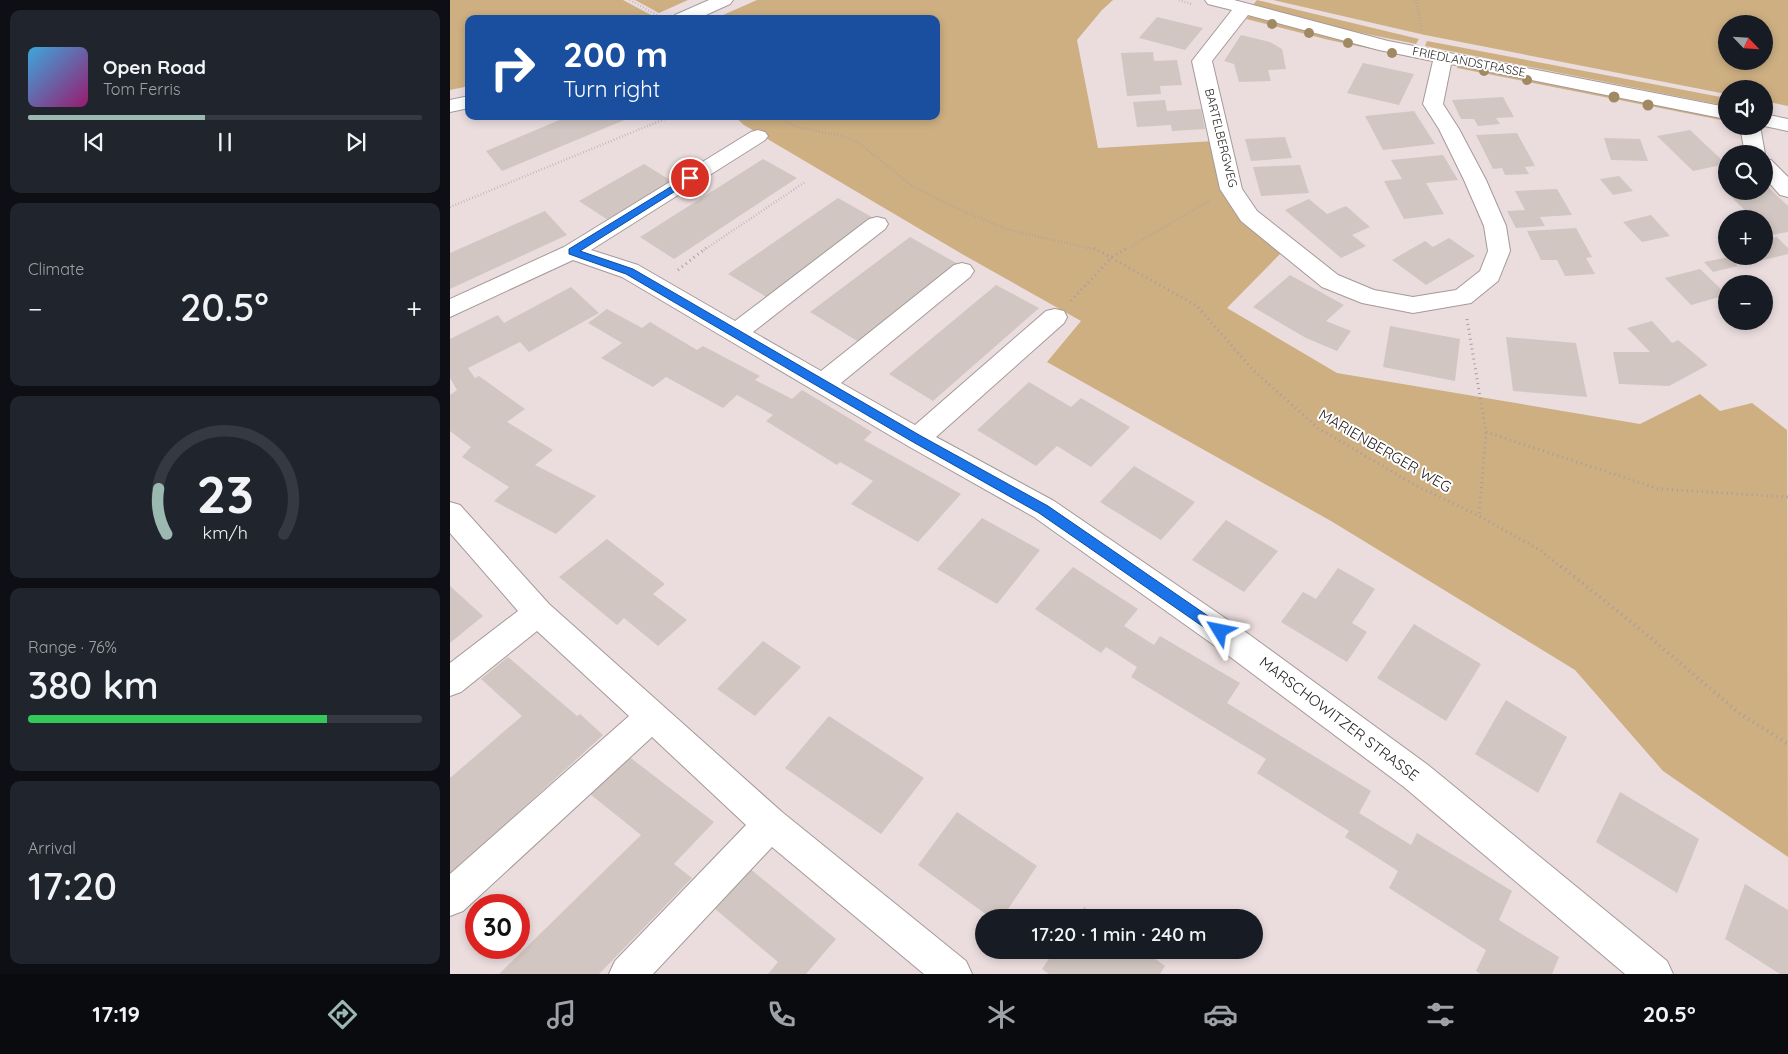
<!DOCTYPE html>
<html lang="en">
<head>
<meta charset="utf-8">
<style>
  :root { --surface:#171b24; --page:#20242c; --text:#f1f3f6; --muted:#9ea1a6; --line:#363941; --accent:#9bb8b1 }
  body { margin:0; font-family:Quicksand,sans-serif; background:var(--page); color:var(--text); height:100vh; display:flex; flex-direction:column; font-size:19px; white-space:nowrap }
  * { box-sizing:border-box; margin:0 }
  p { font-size:16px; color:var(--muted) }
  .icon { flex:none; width:28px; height:28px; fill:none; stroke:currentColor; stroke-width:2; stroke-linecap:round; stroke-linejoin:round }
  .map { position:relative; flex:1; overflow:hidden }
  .details { display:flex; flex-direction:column; gap:10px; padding:10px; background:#0d0f14; width:450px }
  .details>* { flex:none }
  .hud { position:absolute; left:15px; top:15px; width:475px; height:105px; border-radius:10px; box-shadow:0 2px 8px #0003; background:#1a4fa0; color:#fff; overflow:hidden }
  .needle { width:32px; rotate:115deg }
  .tools { position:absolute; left:1268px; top:15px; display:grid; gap:10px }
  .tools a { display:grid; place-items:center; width:55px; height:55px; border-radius:50%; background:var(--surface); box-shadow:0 2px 8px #0003; font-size:25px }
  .speed { position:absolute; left:15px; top:894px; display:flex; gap:10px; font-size:25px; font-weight:700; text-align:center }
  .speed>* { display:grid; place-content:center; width:65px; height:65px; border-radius:50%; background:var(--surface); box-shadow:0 2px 8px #0003; line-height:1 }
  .speed .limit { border:8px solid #d22; background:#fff; color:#111 }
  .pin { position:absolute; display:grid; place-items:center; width:42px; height:42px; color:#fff; margin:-21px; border:2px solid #fff; border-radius:50%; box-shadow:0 1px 5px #0007 }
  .me { position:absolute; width:55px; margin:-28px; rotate:305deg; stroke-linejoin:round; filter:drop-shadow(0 0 4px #0008) }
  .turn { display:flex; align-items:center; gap:18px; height:105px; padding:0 15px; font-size:22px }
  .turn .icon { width:65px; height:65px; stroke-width:2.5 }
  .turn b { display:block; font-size:35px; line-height:42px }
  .big { font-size:38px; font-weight:600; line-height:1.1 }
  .details .widget { flex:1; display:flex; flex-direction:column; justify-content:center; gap:8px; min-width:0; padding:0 18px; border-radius:10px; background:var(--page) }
  .details .dial { align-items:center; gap:0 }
  .dial svg { height:130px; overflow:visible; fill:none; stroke:var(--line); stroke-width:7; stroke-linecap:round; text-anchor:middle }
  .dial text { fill:var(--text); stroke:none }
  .song { display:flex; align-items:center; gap:15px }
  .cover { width:60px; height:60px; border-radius:8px; background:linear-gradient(135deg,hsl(200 70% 55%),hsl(320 70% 35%)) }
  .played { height:5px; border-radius:2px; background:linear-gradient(90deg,var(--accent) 45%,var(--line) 45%) }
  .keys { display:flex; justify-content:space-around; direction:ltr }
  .heat { display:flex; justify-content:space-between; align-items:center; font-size:28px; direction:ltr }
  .charge { height:8px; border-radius:4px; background:linear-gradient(90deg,#34c759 76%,var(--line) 0) }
  .trip { position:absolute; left:525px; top:909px; width:288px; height:50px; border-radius:25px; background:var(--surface); box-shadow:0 2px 8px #0003; font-weight:600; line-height:50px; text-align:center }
  .tab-bar { display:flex; height:80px; justify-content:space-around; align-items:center; background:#090b0e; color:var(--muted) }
  .tab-bar .icon { width:35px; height:35px }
  .tab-bar .selected { color:var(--accent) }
  .tab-bar b { font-size:22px; color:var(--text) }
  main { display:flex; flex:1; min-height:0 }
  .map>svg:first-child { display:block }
  .green { fill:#cdaf82; fill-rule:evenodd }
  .building { fill:#d1c6c1 }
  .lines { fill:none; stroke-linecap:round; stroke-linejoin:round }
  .minor-casing { stroke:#a59999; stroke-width:2 }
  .path-far2 { stroke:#a89d9e; stroke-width:2.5; stroke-dasharray:0.5 2.5; stroke-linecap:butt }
  .path-far1 { stroke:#a89d9e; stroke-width:3; stroke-dasharray:1 4; stroke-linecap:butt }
  .path { stroke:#a89d9e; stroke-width:4; stroke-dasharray:1 4.5; stroke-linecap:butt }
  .minor { fill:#fff; fill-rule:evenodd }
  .tree { fill:#a18964 }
  .route { fill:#1a73e8; stroke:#114b97 }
  .labels { text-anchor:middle; stroke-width:4; stroke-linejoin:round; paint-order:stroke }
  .far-street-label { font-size:12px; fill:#282323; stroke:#fff }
  .street-label { font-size:15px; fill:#282323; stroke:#fff }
</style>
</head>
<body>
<main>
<section class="details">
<div class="widget">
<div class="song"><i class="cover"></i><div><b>Open Road</b><p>Tom Ferris</p></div></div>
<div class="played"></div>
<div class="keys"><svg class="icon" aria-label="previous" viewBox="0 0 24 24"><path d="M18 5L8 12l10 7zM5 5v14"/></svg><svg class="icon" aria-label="pause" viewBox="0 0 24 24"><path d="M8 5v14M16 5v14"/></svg><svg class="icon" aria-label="next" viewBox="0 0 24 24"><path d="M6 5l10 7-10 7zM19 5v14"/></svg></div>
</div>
<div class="widget"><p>Climate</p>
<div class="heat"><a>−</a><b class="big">20.5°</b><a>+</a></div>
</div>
<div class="widget dial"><svg viewBox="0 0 100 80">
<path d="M14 69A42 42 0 1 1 86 69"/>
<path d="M14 69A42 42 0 0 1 9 41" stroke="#9bb8b1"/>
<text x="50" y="56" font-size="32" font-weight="700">23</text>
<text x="50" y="72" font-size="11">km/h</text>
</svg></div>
<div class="widget"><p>Range · 76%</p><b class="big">380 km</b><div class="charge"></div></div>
<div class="widget"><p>Arrival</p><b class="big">17:20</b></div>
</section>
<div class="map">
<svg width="1338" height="974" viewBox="0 0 1338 974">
  <rect width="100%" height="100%" fill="#ebddde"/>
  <g class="green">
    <path d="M 0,0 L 173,0 L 203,16 L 198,19 L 19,19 L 19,86 L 0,90 Z"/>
    <path d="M 185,0 L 238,0 L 209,13 Z"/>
    <path d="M 307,0 L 663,0 L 652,10 L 627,40 L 648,148 L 764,141 L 773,184 L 832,252 L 777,308 L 887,373 L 1190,424 L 1250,394 L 1270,411 L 1302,403 L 1337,430 L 1338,857 L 1213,771 L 1125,670 L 881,521 L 597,362 L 631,321 L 512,254 L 294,125 L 284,116 L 486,116 L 486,19 L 264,19 Z"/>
    <path d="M 807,0 L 969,39 L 966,44 L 887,28 L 802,6 Z"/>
    <path d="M 823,0 L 1338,0 L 1338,106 L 1314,101 L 1314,89 L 1276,89 L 1276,94 L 975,35 ZM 1276,24 L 1314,24 L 1314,61 L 1276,61 Z"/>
    <path d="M 799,16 L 878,36 L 980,58 L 978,61 L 879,40 L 796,19 Z"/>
    <path d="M 977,41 L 1276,98 L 1276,106 L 975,46 Z"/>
    <path d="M 1009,64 L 1276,116 L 1276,121 L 1007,68 Z"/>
  </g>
  <g class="building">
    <path d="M 707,17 L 753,28 L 735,50 L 689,38 Z"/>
    <path d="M 791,35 L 820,42 L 832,49 L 836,69 L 818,70 L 821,81 L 789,82 L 784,64 L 774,61 Z"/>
    <path d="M 703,52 L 704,61 L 727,60 L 732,85 L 710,86 L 711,94 L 677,96 L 671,53 Z"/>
    <path d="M 913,63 L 964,74 L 949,105 L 897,93 Z"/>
    <path d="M 1053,97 L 1064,117 L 1046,118 L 1050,124 L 1028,126 L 1024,119 L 1011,119 L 1002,100 Z"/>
    <path d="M 715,100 L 717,111 L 751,109 L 755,129 L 722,131 L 721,125 L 687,127 L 683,102 Z"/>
    <path d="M 964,111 L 985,144 L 933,150 L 915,116 Z"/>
    <path d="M 119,116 L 184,116 L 52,171 L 36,151 Z"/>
    <path d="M 1240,130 L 1276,164 L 1243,171 L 1207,136 Z"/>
    <path d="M 1067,133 L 1085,166 L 1075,167 L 1079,174 L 1055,175 L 1052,168 L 1043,169 L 1026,135 Z"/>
    <path d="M 835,137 L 842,158 L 801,161 L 795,139 Z"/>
    <path d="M 1154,138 L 1190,139 L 1198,161 L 1161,160 Z"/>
    <path d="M 993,155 L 1008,180 L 976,183 L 994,214 L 954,219 L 934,181 L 952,179 L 941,160 Z"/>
    <path d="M 313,159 L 347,178 L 224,259 L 190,237 Z"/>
    <path d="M 194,164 L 225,183 L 161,222 L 129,201 Z"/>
    <path d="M 850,165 L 859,193 L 811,196 L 803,167 Z"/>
    <path d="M 1169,176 L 1183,191 L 1163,195 L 1150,179 Z"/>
    <path d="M 1314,183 L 1338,206 L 1338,232 L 1321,235 L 1314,228 L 1314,219 L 1304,219 L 1271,187 L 1276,185 L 1276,191 L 1314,191 Z"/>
    <path d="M 1107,189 L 1122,215 L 1090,217 L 1095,226 L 1066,228 L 1057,211 L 1075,210 L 1065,191 Z"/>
    <path d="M 388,198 L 427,220 L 318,298 L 278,274 Z"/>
    <path d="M 859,199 L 877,214 L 896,206 L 920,227 L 902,235 L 916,246 L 891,258 L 835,210 Z"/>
    <path d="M 95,211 L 117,235 L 0,289 L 0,253 Z"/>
    <path d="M 1201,215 L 1220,236 L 1192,242 L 1173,222 Z"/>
    <path d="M 1126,228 L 1142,257 L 1136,258 L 1145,274 L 1115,276 L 1107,260 L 1091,260 L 1077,231 Z"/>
    <path d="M 460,237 L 508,264 L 409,342 L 360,312 Z"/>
    <path d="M 1327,237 L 1338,248 L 1338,254 L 1309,261 L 1304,256 L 1314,256 L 1314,240 Z"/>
    <path d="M 999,238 L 1025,256 L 976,285 L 942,260 L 975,241 L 983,247 Z"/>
    <path d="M 1279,257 L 1288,266 L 1263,272 L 1254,262 Z"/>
    <path d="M 1250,269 L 1276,294 L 1276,295 L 1241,305 L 1215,278 Z"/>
    <path d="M 840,275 L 894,305 L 876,321 L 901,331 L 887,351 L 856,338 L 803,307 Z"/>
    <path d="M 546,285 L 589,308 L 483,401 L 439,374 Z"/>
    <path d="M 121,287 L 149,313 L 79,352 L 70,342 L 18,368 L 25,378 L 29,376 L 75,409 L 57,422 L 103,450 L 85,465 L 146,496 L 106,534 L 44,501 L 59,487 L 12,457 L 21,447 L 0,431 L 0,395 L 7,390 L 0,378 L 0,339 L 48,315 L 54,323 Z"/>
    <path d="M 157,309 L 192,328 L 200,322 L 247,350 L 253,346 L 310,376 L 305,380 L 342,399 L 352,390 L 422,432 L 414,440 L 511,494 L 468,542 L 401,504 L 423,481 L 390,462 L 387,465 L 316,421 L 323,415 L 287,395 L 273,408 L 216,377 L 203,387 L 151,358 L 172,343 L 138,323 Z"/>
    <path d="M 1202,321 L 1222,343 L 1228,340 L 1258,365 L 1219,386 L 1169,384 L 1163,352 L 1200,352 L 1177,328 Z"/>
    <path d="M 940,326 L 1010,339 L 1005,381 L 933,367 Z"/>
    <path d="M 1056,337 L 1126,343 L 1137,397 L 1063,391 Z"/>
    <path d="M 579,382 L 621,407 L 631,398 L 680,427 L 641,467 L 607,446 L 586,466 L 527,430 Z"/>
    <path d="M 684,466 L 745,502 L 711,540 L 650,502 Z"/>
    <path d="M 532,518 L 590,550 L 547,604 L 487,569 Z"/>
    <path d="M 776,520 L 828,551 L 794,592 L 742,560 Z"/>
    <path d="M 157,539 L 215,584 L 203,594 L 237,620 L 208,646 L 174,618 L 167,625 L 109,577 Z"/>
    <path d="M 623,567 L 688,609 L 674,626 L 704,645 L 710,636 L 790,683 L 777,703 L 921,791 L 909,813 L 961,845 L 967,833 L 1062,891 L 1049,920 L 1109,957 L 1102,974 L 1031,974 L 1026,971 L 1036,950 L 939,888 L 948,871 L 895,837 L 899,831 L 807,773 L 816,759 L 681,677 L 687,667 L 656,647 L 651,653 L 585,609 Z"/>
    <path d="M 888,568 L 925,589 L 902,623 L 917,632 L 897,662 L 831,622 L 853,592 L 866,599 Z"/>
    <path d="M 0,586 L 33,616 L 0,643 Z"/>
    <path d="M 964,624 L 1031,664 L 996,721 L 927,678 Z"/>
    <path d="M 313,641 L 351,667 L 305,716 L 267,689 Z"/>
    <path d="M 58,657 L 127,716 L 130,714 L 153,735 L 0,875 L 0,778 L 72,716 L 31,679 Z"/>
    <path d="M 1056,700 L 1117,737 L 1088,793 L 1025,754 Z"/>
    <path d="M 379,716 L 474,778 L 431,834 L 335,768 Z"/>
    <path d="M 173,752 L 264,822 L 224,864 L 242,878 L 149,974 L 49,974 L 191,835 L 135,790 Z"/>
    <path d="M 1170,792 L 1249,839 L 1227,893 L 1146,842 Z"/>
    <path d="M 507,812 L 587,866 L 552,918 L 541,918 L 468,865 Z"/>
    <path d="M 299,868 L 386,939 L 356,974 L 318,974 L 328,962 L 264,908 Z"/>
    <path d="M 1295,884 L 1338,910 L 1338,974 L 1330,974 L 1275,939 Z"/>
    <path d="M 634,907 L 648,918 L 627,918 Z"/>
    <path d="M 605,950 L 693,950 L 715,966 L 710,974 L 599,974 L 592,969 Z"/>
  </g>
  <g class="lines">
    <defs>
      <g id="minor">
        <path d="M 259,0 L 283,0 L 280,4 L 247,19 L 222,19 L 225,15 Z"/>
        <path d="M 755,0 L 784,0 L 938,41 L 1276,107 L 1276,119 L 1001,64 L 993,104 L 1009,129 L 1036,180 L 1056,226 L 1060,251 L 1048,281 L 1021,303 L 963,313 L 912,303 L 872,287 L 791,221 L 770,189 L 742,61 L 782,10 L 758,4 ZM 798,15 L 929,50 L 983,61 L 973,104 L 989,129 L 1014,180 L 1034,226 L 1038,251 L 1030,271 L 1006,290 L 963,297 L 924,290 L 888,275 L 807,211 L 792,189 L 762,61 Z"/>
        <path d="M 19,96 L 19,108 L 0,112 L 0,100 Z"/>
        <path d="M 1314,114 L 1338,119 L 1338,131 L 1314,126 Z"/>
        <path d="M 1290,126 L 1310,126 L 1315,154 L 1314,156 L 1314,154 L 1295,154 Z"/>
        <path d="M 308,130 L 315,132 L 318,136 L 315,140 L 141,250 L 188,265 L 285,321 L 419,219 L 427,217 L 435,219 L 438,224 L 435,229 L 303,332 L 371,371 L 504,265 L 512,263 L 520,265 L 524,271 L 520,277 L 391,383 L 465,425 L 596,311 L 605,309 L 614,311 L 617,317 L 614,323 L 486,437 L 604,501 L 797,633 L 978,765 L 1217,961 L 1223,974 L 1175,974 L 954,787 L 775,653 L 584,517 L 458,446 L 172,277 L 123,260 L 0,317 L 0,299 L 114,247 L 301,132 Z"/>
        <path d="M 1314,159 L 1321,160 L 1338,177 L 1338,197 L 1330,195 L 1314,177 Z"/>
        <path d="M 0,502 L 10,505 L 99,604 L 332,812 L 516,961 L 522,974 L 474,974 L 322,847 L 203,974 L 159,974 L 165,961 L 296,825 L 202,737 L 13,911 L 0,916 L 0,874 L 179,716 L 87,631 L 11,692 L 0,696 L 0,663 L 68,611 L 0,533 Z"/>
      </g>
    </defs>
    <use href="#minor" class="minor-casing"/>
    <g class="path-far2">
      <path d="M 180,0 L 208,16"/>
      <path d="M 729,0 L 741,4"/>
      <path d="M 966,0 L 972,31"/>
      <path d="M 328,116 L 346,127 L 389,135 L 408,142 L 461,185 L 499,205 L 556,229 L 646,250"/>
      <path d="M 0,207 L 222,116"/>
      <path d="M 254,250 L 355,182"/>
      <path d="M 675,250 L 759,201"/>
    </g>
    <g class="path-far1">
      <path d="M 644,248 L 747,306 L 803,370 L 868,428 L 965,485 L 1029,516 L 1090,550 L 1112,568"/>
      <path d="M 228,270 L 256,248"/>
      <path d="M 621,301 L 662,257 L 677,248"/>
      <path d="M 1017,319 L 1036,432 L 1029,516"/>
      <path d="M 1036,432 L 1209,489 L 1338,497"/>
    </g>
    <path class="path" d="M 1111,566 L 1196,634 L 1289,713 L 1338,744"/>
    <use href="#minor" class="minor"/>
  </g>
  <g class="tree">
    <circle cx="822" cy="24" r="5"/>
    <circle cx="859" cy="33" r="5"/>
    <circle cx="898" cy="43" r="5"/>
    <circle cx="942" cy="53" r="5"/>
    <circle cx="1034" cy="71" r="5"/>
    <circle cx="1077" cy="80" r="5"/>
    <circle cx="1164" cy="97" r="5.5"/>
    <circle cx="1198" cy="105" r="5.5"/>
  </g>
  <path class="route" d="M 240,175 L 243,176 L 243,180 L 130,251 L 183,269 L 471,436 L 598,506 L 774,627 L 776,631 L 774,635 L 770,637 L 765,635 L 589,513 L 463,442 L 176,274 L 119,254 L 119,249 Z"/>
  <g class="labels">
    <g class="far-street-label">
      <text transform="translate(1019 62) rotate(11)" y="4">FRIEDLANDSTRASSE</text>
      <text transform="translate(771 138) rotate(76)" y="4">BARTELBERGWEG</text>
    </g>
    <g class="street-label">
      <text transform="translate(935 451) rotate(30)" y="5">MARIENBERGER WEG</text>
      <text transform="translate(889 719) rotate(37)" y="5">MARSCHOWITZER STRASSE</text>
    </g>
  </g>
</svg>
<div class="tools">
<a><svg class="needle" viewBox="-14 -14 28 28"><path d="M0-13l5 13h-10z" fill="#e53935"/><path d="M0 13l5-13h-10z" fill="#9ea1a6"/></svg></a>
<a><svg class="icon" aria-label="sound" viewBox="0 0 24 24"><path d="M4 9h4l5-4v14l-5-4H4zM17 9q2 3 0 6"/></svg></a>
<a><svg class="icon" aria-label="search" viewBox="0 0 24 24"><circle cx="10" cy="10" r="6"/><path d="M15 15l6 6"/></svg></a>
<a>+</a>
<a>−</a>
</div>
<div class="speed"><div class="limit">30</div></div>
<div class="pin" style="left:240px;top:178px;background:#d93025"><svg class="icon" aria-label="arrive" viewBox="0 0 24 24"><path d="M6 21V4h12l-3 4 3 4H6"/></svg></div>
<svg class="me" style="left:770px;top:631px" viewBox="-20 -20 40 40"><path d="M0-17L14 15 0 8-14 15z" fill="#1a73e8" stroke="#fff" stroke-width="4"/></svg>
<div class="trip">17:20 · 1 min · 240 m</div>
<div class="hud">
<div class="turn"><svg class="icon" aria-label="right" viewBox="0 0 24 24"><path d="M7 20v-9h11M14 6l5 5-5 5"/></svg><div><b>200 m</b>Turn right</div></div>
</div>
</div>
</main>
<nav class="tab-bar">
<b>17:19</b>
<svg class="icon selected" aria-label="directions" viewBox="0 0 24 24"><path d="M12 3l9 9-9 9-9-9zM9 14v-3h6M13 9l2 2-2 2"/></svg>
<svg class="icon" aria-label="music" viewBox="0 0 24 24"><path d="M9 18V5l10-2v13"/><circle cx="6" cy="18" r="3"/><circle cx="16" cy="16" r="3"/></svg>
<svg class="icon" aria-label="phone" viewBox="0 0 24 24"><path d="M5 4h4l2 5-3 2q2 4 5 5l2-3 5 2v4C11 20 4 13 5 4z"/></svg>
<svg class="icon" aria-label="climate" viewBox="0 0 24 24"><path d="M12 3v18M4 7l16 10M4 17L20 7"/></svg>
<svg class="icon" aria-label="car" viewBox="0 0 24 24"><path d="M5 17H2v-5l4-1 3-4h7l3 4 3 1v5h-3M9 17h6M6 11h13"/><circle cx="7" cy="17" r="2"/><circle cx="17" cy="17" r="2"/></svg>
<svg class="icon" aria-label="filters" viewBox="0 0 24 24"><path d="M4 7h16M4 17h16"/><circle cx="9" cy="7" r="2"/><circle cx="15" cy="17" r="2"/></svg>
<b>20.5°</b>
</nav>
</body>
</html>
